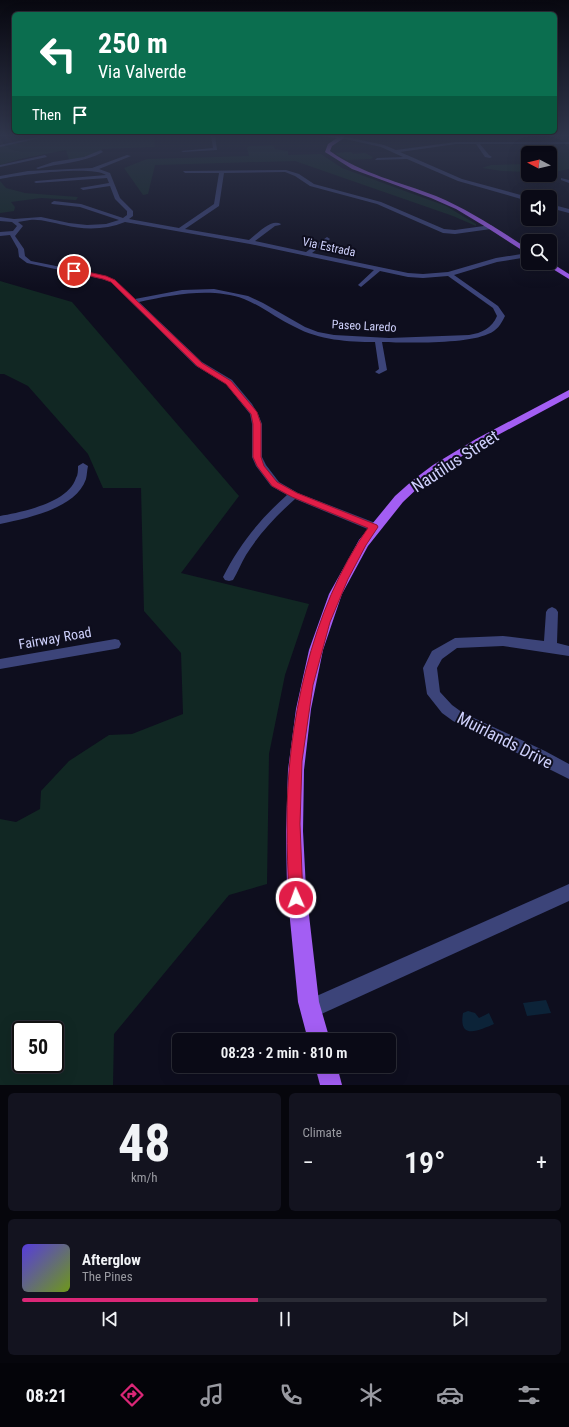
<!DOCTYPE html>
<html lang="en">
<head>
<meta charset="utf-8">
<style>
  :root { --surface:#0a0a16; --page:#13131f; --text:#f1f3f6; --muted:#999aa1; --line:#2a2b35; --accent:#db2777 }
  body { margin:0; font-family:"Roboto Condensed",sans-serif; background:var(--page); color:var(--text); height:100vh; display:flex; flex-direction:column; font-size:15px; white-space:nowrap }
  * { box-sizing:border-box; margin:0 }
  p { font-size:13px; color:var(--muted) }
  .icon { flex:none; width:22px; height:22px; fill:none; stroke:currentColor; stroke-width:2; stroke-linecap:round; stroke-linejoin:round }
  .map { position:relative; height:1085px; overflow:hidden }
  .details { display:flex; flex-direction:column; gap:8px; padding:8px; background:#06060c; flex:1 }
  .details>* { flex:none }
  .banner { position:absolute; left:12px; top:12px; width:545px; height:122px; border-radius:6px; box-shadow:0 4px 16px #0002,0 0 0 1px var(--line); background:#0b6e4f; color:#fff; overflow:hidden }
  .needle { width:26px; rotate:277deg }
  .fabs { position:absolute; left:521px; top:146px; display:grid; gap:8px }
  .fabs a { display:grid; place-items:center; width:36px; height:36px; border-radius:6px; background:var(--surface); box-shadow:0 4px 16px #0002,0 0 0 1px var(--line); font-size:20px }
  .speed { position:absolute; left:12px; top:1021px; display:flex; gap:8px; font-size:20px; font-weight:700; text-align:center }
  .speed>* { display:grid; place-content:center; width:52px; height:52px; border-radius:50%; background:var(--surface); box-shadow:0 4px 16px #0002,0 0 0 1px var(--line); line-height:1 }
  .speed .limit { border:2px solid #111; border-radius:6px; background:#fff; color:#111 }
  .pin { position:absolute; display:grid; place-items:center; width:34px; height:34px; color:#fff; margin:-17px; border:2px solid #fff; border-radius:50%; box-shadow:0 1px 4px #0007 }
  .me { position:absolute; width:44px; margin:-22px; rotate:358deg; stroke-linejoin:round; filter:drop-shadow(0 0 3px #0008) }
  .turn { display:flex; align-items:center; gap:14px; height:84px; padding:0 20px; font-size:18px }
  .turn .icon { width:52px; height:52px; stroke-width:2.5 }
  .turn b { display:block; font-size:28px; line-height:34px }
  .then { display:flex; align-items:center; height:38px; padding:0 20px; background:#0003; gap:8px; font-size:15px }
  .big { font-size:30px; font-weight:600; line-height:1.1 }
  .details .widget { flex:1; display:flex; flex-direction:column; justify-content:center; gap:6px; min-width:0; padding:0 14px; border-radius:6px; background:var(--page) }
  .details .dial { align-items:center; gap:0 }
  .dial b { font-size:52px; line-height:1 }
  .song { display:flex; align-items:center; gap:12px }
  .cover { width:48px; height:48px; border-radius:6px; background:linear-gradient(135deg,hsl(250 70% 55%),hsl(80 70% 35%)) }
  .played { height:4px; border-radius:2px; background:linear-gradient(90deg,var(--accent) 45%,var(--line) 45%) }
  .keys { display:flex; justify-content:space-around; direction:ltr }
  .heat { display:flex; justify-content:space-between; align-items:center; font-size:22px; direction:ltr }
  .details .tiles { flex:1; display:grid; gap:8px; grid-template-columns:1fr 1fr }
  .widget:last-child { grid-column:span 2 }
  .trip { position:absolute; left:172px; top:1033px; width:224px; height:40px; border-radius:6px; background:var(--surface); box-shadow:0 4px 16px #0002,0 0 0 1px var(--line); font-weight:600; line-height:40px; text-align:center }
  .tabs { display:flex; height:64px; justify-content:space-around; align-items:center; background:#040409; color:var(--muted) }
  .tabs .icon { width:28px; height:28px }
  .tabs .current { color:var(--accent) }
  .tabs b { font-size:18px; color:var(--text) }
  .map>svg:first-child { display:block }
  .green { fill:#112723; fill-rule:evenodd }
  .water { fill:#0c2338 }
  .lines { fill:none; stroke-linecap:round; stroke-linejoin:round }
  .minor { fill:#3c4479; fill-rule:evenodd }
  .major { fill:#a35ef3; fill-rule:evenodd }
  .route { fill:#e11d48; stroke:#92132f }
  .labels { text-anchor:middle; stroke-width:4; stroke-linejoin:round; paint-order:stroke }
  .far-street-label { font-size:12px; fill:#ced0fb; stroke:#0e0e1e }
  .street-label { font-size:14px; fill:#ced0fb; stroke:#0e0e1e }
  .near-street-label { font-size:17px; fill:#ced0fb; stroke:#0e0e1e }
</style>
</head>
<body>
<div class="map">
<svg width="569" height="1085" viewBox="0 0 569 1085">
  <rect width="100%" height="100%" fill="#0e0e1e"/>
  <g class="green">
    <path d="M 50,136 L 154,136 L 155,147 L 103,149 C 95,157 79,158 69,160 L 66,150 L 20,159 L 0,165 L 0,146 Z"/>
    <path d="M 273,145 L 275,149 L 288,151 L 288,155 L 321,154 L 342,168 L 446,206 L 476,224 L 476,226 L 453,216 L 295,161 L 155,165 L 148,194 L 143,195 L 124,168 L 147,159 L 249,156 L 247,148 L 249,146 Z"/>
    <path d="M 538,150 L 569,150 L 569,169 L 550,173 L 550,153 L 540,153 Z"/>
    <path d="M 351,152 L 353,154 L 365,153 L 373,157 L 371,159 L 347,160 L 336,154 L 337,153 Z"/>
    <path d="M 528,164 L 528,172 L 502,171 L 482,168 L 491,165 Z"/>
    <path d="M 0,181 L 6,188 L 25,193 L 78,197 L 76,200 L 41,198 L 11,202 L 15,207 L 14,211 L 0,213 Z"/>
    <path d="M 0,281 L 72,302 L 239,496 L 181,573 L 309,604 L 285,675 L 269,754 L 267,884 L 229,895 L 114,1034 L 113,1085 L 0,1085 L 0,819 L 16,822 L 40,809 L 41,791 L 69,761 L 109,735 L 132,734 L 183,714 L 181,653 L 144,611 L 141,488 L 103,488 L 88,454 L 28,386 L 4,374 L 0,374 ZM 21,1030 L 55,1030 L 55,1064 L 21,1064 Z"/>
  </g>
  <g class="water">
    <path d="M 546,1000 L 551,1013 L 527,1016 L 523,1003 Z"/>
    <path d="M 468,1011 L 475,1013 L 479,1018 L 489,1013 L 494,1024 C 480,1030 458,1041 463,1013 Z"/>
  </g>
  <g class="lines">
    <g class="minor">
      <path d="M 42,136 L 48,136 L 0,147 L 0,145 Z"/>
      <path d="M 211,136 L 215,136 L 217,150 L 183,152 L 181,151 L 213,148 Z"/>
      <path d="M 342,136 L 384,145 L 396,150 L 456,142 L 569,142 L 569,144 L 480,144 L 489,155 L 492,157 L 490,158 L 485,157 L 476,144 L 456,144 L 400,152 L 462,179 L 528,197 L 528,201 L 458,181 L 407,159 L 375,160 L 377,158 L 403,157 L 381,147 L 341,138 Z"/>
      <path d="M 101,150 L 103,152 C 83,163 59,163 38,169 L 36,168 L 53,162 L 84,157 Z"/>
      <path d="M 45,155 L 47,157 L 0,167 L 0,165 Z"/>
      <path d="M 127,155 L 131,156 L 99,169 L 110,173 L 120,198 L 133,211 L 133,216 L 129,219 L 179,228 L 214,204 L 219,173 L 185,173 L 183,171 L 286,170 L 299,174 L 314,184 L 381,202 L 444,229 L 455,230 L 491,225 L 494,227 L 491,229 L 455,234 L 443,233 L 377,204 L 310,186 L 295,176 L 285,172 L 224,173 L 219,206 L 185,229 L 249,240 C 257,234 271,218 281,224 L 280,225 L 275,226 L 255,241 L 306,252 L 327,237 L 330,239 L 329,240 L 312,253 L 408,273 L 423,274 L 448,272 L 496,258 L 528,253 L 528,257 L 497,262 L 454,275 L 498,306 L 505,316 C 501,324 497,331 488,334 C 467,344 408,343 382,342 L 387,370 L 379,374 L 375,372 L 379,369 L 375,342 C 348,342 319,340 295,327 C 277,319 262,306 244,299 C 211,287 172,295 139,302 L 202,362 L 232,380 L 252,404 L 258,414 L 262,424 L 262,457 L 266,465 L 279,482 L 298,493 L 378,524 L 379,527 L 378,530 L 370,530 L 295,499 C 276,516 259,534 246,555 C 241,563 238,572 233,580 L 229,581 L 225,580 L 223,577 C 239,545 260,519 287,495 L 271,486 L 256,466 L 252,457 L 252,424 L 250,414 L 226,384 L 196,366 L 111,282 L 102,279 L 27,263 L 19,257 L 18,249 L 10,235 L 0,236 L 0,232 L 13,231 L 17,226 L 12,222 L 0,221 L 0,217 L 14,219 L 41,217 L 69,223 L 87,225 L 106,224 L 119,220 L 80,207 L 52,204 L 51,203 L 54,201 L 81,204 L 123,218 L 127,215 L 127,211 L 115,199 L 110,186 L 83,190 L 80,188 L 109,183 L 107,178 L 36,183 L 34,182 L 36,181 L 106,175 C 92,165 18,175 0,179 L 0,176 L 28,171 L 92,168 ZM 30,220 C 42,219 52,223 64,225 C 84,230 105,230 125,222 L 250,244 L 374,270 L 359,284 L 358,285 L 361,287 L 380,271 L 408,277 L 423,278 L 448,276 L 493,308 L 497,316 C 492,328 482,333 469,335 L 389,338 L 334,335 L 318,332 L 305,327 L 263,303 L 248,296 L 214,289 L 182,290 L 135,299 L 115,280 L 106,276 L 31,261 L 25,256 L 24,249 L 15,236 L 23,226 L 18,222 Z"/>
      <path d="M 561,178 L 569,180 L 569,183 L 561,180 Z"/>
      <path d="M 550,204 L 569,209 L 569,213 L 550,208 Z"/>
      <path d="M 83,463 L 88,466 C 87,470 87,475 86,479 C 76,509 27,518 0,524 L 0,516 C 22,512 68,503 76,478 C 78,475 78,470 78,466 Z"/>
      <path d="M 552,607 L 556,609 L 558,612 L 557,643 L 569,646 L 569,656 L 503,646 L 457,648 L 442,659 L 437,668 L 440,692 L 452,705 L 463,713 L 545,751 L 569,764 L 569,779 L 453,721 L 442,713 L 427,694 L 423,668 L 432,651 L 455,638 L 503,636 L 544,641 L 546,612 L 548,609 Z"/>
      <path d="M 115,639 L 119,640 L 121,644 L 119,648 L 115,649 L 0,669 L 0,659 Z"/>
      <path d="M 569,884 L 569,901 L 317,1016 L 310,1018 L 303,1016 L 301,1009 L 303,1002 Z"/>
    </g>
    <g class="major">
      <path d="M 320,136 L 344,136 L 344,138 L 332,146 L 330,151 C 362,174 400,182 436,196 C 469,210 498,229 528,249 L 528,254 L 486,227 L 456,209 L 431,198 L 352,169 L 325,152 L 328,144 L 337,138 Z"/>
      <path d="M 550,262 L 569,274 L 569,279 L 543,263 Z"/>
      <path d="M 569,390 L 569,397 L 483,443 L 440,470 L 421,485 L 403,502 L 368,546 L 342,594 L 323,650 L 311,709 L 304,770 L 303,831 L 306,889 L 319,1002 L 330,1040 L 308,1040 L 298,1002 L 287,889 L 286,831 L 288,770 L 296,709 L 309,650 L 329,594 L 359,540 L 395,496 L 413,480 L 433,465 L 476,439 Z"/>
      <path d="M 315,1066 L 337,1066 L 342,1085 L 320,1085 Z"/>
    </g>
  </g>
  <linearGradient id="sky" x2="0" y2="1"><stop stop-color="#080810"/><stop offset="0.47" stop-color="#30364c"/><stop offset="1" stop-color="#30364c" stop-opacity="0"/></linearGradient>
  <rect width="569" height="288" fill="url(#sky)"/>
  <path class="route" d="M 74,269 L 106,276 L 115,280 L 202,363 L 231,381 L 257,412 L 261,424 L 261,457 L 264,466 L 277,482 L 297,493 L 377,525 L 378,527 L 366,545 L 348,579 L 330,622 L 313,685 L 302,761 L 300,824 L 303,898 L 301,903 L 296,905 L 291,903 L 289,898 C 288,874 287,850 287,825 C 286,728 311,608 368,528 L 292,497 L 272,486 L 257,466 L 253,457 L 253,424 L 251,414 L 226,384 L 197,366 L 111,282 L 103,279 L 72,272 L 72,270 Z"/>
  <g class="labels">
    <g class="far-street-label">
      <text transform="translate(329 247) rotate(12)" y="4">Via Estrada</text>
      <text transform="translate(364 326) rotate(3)" y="4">Paseo Laredo</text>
    </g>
    <g class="street-label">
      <text transform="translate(55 638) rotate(-10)" y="5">Fairway Road</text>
    </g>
    <g class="near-street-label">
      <text transform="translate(455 461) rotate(-33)" y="6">Nautilus Street</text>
      <text transform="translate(505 740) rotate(27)" y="6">Muirlands Drive</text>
    </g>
  </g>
</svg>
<div class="fabs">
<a><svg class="needle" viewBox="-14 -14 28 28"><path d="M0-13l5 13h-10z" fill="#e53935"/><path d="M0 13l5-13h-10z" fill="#999aa1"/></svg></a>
<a><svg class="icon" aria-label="sound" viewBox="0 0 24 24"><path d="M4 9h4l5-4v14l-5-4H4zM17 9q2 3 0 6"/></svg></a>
<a><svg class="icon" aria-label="search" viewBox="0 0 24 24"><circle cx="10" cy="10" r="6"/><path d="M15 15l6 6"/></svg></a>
</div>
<div class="speed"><div class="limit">50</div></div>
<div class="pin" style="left:74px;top:271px;background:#d93025"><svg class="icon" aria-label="arrive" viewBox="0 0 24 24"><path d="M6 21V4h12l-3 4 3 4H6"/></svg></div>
<svg class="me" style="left:296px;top:898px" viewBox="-20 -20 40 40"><circle r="17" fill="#e11d48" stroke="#fff" stroke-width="3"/><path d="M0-11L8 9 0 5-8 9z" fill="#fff"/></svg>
<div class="trip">08:23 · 2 min · 810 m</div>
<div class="banner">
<div class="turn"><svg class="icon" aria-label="left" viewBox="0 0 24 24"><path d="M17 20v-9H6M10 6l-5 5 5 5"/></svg><div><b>250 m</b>Via Valverde</div></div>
<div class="then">Then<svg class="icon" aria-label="arrive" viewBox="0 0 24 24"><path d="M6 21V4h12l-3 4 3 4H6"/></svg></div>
</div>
</div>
<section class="details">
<div class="tiles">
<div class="widget dial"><b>48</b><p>km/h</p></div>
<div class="widget"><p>Climate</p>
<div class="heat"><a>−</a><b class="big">19°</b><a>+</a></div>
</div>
<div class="widget">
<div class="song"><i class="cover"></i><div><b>Afterglow</b><p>The Pines</p></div></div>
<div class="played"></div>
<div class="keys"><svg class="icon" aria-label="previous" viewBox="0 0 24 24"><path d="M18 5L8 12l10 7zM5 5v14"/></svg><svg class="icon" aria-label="pause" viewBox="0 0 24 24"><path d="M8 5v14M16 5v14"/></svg><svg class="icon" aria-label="next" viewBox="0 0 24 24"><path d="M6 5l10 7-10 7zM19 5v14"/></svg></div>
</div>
</div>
</section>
<nav class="tabs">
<b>08:21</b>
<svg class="icon current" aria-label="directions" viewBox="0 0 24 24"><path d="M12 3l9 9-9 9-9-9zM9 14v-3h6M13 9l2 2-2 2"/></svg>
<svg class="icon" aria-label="music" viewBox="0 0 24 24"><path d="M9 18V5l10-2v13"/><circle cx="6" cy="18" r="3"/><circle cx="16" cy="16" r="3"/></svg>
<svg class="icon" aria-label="phone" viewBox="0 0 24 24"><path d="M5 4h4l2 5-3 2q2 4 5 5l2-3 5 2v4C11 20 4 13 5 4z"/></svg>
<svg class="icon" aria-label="climate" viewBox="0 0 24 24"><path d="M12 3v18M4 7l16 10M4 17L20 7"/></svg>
<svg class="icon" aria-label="car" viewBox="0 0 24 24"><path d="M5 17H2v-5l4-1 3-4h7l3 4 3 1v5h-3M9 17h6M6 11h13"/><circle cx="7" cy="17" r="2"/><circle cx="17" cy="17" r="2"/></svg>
<svg class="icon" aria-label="filters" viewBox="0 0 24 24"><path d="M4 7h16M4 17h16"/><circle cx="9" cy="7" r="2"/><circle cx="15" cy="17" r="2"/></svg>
</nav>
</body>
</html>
